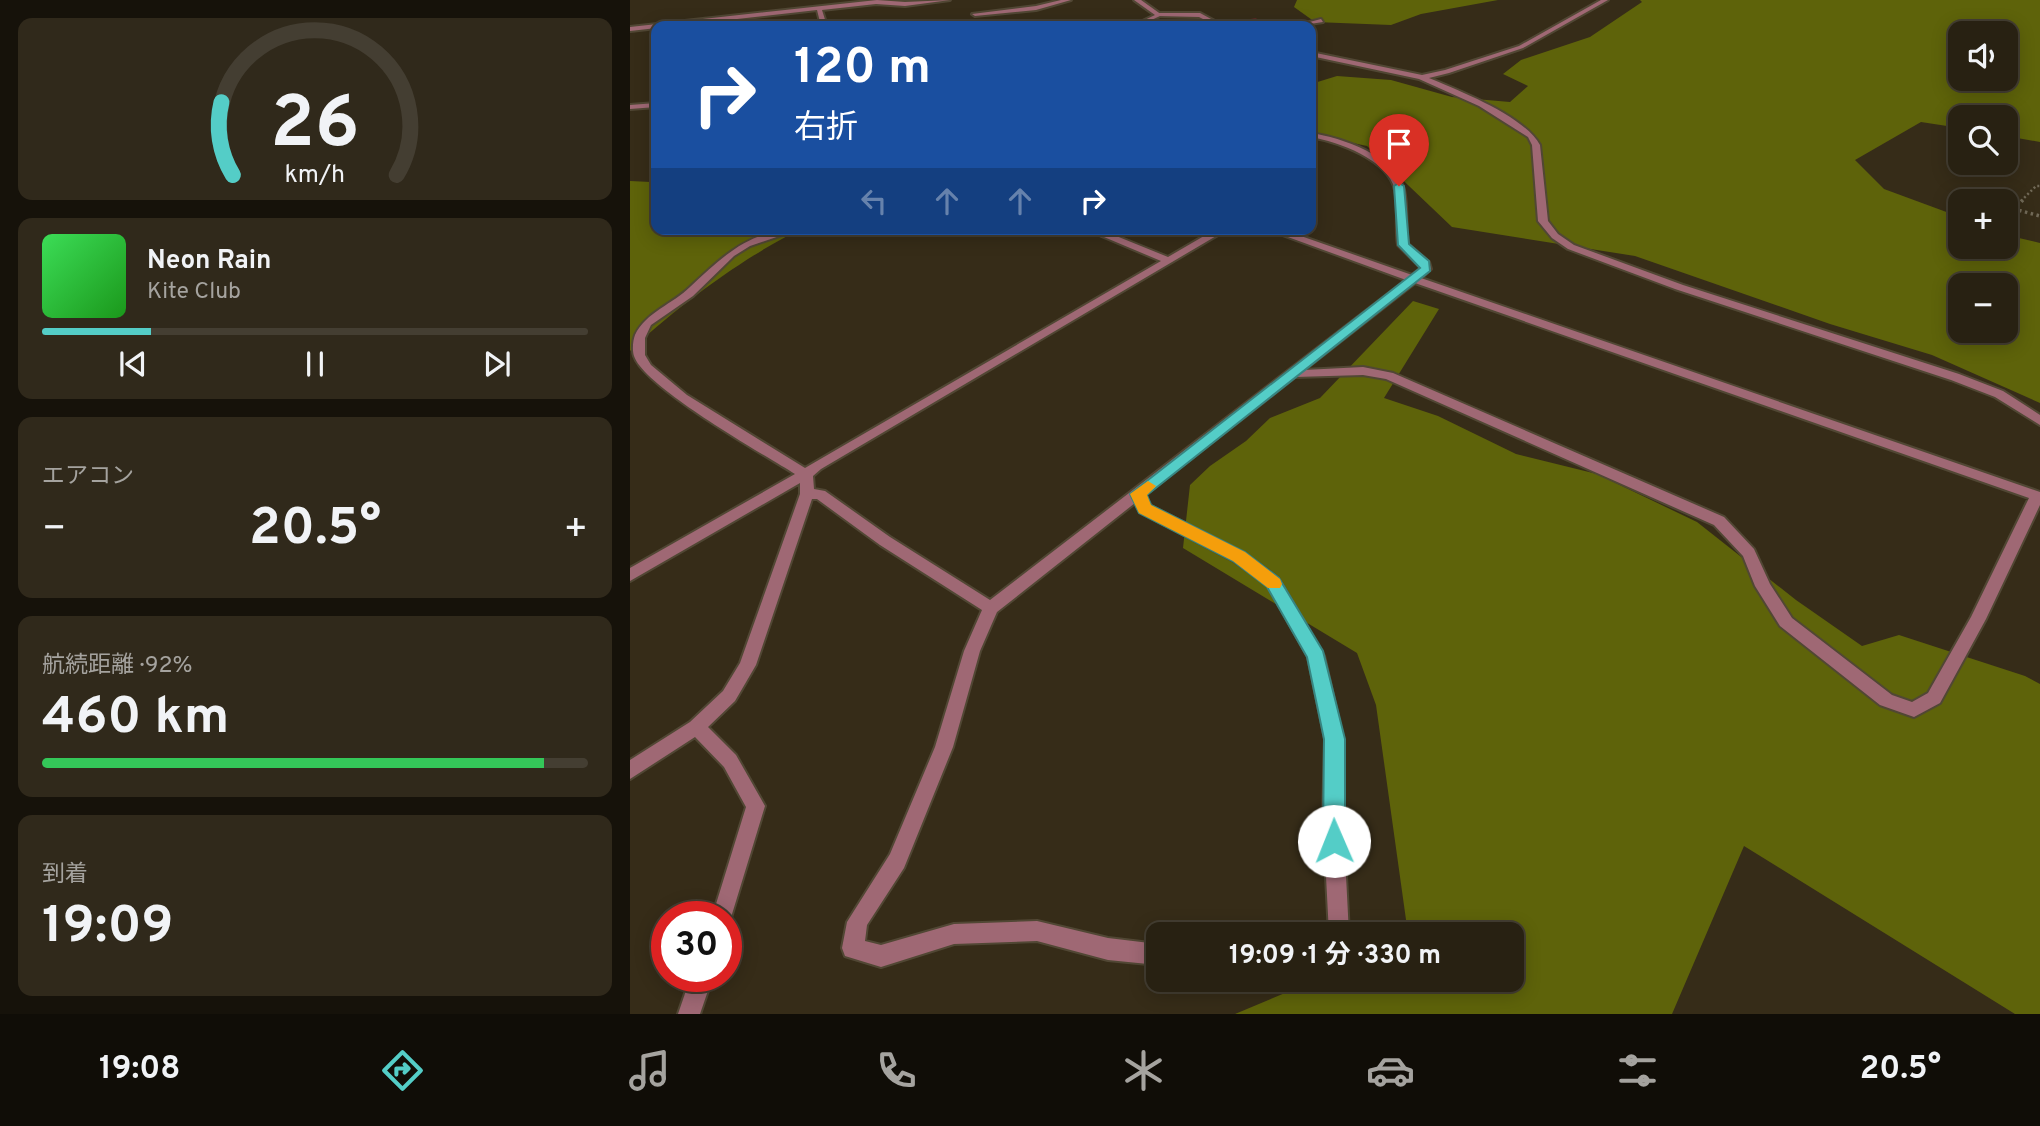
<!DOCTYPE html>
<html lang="ja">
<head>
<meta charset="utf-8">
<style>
  :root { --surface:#282112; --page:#30291b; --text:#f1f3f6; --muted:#a5a39f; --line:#443e32; --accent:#54cdc7 }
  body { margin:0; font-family:Overpass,"Noto Sans JP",sans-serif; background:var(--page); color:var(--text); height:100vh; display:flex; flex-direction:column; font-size:26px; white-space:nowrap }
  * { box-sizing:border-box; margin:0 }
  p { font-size:23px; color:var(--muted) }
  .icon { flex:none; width:38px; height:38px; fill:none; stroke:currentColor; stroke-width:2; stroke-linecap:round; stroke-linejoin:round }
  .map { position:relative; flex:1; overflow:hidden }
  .sheet { display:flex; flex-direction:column; gap:18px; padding:18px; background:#16120a; width:630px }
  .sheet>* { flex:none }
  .top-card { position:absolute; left:21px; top:21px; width:665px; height:214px; border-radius:14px; box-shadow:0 4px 18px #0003,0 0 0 2px var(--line); background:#1a4fa0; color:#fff; overflow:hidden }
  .buttons { position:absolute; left:1318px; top:21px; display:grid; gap:14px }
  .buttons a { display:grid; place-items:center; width:70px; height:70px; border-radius:14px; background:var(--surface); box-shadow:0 4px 18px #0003,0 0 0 2px var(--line); font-size:35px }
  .speed { position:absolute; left:21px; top:901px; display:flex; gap:14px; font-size:35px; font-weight:700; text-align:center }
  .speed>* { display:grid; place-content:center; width:91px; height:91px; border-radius:50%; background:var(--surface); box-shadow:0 4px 18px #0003,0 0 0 2px var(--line); line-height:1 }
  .speed .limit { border:10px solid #d22; background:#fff; color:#111 }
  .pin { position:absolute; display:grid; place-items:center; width:60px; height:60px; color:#fff; margin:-72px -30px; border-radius:50% 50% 50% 0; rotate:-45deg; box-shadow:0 0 7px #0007 }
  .pin .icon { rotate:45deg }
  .me { position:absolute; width:77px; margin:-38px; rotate:359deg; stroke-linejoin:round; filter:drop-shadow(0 0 5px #0008) }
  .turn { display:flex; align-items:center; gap:24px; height:147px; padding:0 28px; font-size:32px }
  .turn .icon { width:91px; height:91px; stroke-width:2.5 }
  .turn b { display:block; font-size:49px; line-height:60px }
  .lanes { display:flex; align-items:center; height:66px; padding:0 28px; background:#0003; justify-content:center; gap:35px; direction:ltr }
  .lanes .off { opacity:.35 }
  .big { font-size:52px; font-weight:700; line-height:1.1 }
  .sheet .tile { flex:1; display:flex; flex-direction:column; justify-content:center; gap:10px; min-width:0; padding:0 24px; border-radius:14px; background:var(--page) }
  .sheet .dial { align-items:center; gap:0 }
  .dial svg { height:182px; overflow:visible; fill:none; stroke:var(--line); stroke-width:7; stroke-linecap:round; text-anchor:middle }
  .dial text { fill:var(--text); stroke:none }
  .song { display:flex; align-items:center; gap:21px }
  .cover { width:84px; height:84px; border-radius:10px; background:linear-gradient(135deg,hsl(130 70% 55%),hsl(120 70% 35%)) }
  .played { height:7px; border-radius:4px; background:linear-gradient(90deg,var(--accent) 20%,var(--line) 20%) }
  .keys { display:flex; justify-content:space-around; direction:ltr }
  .heat { display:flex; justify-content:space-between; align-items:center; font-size:38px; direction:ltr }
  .charge { height:10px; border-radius:5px; background:linear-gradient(90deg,#34c759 92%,var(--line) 0) }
  .trip { position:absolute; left:516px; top:922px; width:378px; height:70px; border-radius:14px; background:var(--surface); box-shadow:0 4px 18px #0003,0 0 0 2px var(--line); font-weight:700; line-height:70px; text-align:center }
  .dock { display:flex; height:112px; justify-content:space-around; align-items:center; background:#100d07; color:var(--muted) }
  .dock .icon { width:49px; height:49px }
  .dock .on { color:var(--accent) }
  .dock b { font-size:32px; color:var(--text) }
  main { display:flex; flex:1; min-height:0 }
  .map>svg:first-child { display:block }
  .forest { fill:#5e630a; fill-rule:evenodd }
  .building { fill:#843b35; stroke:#5c2925; stroke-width:2 }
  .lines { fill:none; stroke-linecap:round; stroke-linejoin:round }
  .service-casing { stroke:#514734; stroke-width:4 }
  .minor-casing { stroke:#514734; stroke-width:4 }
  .tertiary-casing { stroke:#514734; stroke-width:4 }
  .path-far1 { stroke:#716957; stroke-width:2.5; stroke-dasharray:2 2.5; stroke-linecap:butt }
  .path { stroke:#716957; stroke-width:3.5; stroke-dasharray:2.5 3.5; stroke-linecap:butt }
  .service { fill:#9f6874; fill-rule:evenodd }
  .minor { fill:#9f6874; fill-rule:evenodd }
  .tertiary { fill:#9f6874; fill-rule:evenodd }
  .route { fill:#54cdc7; stroke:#378581; stroke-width:2 }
  .slow { fill:#f59e0b }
</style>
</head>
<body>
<main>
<section class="sheet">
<div class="tile dial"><svg viewBox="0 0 100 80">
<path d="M14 69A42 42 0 1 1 86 69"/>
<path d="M14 69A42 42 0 0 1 9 37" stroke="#54cdc7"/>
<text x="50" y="56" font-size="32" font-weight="700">26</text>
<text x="50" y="72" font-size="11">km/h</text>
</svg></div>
<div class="tile">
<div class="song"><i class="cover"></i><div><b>Neon Rain</b><p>Kite Club</p></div></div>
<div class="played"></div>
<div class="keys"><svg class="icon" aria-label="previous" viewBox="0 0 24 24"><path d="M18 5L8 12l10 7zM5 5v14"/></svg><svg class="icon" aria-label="pause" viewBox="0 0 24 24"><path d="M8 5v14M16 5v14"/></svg><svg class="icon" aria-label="next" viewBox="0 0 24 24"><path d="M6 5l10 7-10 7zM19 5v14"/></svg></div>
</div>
<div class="tile"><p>エアコン</p>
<div class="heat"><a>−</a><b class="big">20.5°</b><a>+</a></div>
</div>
<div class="tile"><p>航続距離 · 92%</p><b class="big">460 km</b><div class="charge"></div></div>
<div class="tile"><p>到着</p><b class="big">19:09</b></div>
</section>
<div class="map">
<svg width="1410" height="1014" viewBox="0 0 1410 1014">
  <rect width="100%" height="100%" fill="#362c18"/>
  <g class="forest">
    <path d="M 667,0 L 868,0 L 791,14 L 761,25 L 685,22 L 664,7 Z"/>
    <path d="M 1010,0 L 1410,0 L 1410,142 L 1376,136 L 1376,117 L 1330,117 L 1330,128 L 1291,122 L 1225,160 L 1254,189 L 1330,217 L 1330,247 L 1376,247 L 1376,235 L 1410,243 L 1410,403 L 1302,355 L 1200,324 L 1005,256 L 822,227 L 737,146 L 681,134 L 681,84 L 707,76 L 761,80 L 822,97 L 880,102 L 898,86 L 873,74 L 891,60 L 960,37 L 1012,2 ZM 1330,33 L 1376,33 L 1376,79 L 1330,79 ZM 1330,285 L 1376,285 L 1376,331 L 1330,331 Z"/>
    <path d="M 0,181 L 21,182 L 23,192 L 26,192 L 26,229 L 171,229 C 115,256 45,308 0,351 Z"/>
    <path d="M 783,301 L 809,309 L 754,398 L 808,416 L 886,454 L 967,474 L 1067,522 L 1166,600 L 1232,646 L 1269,635 L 1395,676 L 1410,684 L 1410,1014 L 1385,1014 L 1114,846 L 1042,1014 L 605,1014 L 686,980 L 882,980 L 882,934 L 778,934 L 746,705 L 727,653 L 553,548 L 560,485 L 580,466 L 616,441 L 640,418 L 690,398 Z"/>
  </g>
  <path class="building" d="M 625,19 L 639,26 L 592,26 Z"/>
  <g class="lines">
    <defs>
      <g id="service">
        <path d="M 431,0 L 441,0 L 406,10 L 345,16 L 342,14 L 406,6 Z"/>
        <path d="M 691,19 L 693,22 L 667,26 L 668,25 Z"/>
      </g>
      <g id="minor">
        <path d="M 247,0 L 275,2 L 320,0 L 275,6 L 246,4 L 192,10 L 197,26 L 191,26 L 187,10 L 0,31 L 0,27 Z"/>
        <path d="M 971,0 L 978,0 L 893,48 L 819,73 L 799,78 C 830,91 894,116 910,145 L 918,221 L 928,234 L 944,245 L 1053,285 L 1329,374 L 1373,391 L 1410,415 L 1410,425 L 1365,397 L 1321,380 L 1045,289 L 938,249 L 922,238 L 908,221 L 902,145 L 898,137 L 849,106 L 789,79 L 681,56 L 681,52 L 792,75 L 815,70 L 889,46 Z"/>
        <path d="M 529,13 L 570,13 L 594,26 L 587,26 L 569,17 L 527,16 Z"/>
        <path d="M 681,133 C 712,138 765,155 774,190 C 778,207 775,226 778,244 L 799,262 L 801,269 L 791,278 L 1410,492 L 1410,505 L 1356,619 L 1310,703 L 1284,717 L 1250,705 L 1150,626 L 1125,586 L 1113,556 L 1084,525 L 756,379 L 733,375 L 665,377 L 515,495 L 521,506 L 614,553 L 648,578 L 694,656 L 713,739 L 713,818 L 719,934 L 699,934 L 693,818 L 695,739 L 678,657 L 638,586 L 604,561 L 510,512 L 505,503 L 367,612 L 350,651 L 323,747 L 274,868 L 237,925 L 235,941 L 251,945 L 324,924 L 407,921 L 478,938 L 528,944 L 528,965 L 478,960 L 407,941 L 324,944 L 251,967 L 215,956 L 212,948 L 217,922 L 260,854 L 305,747 L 334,651 L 352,610 L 250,545 L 187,499 L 182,499 L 126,665 L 105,701 L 78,727 L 106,755 L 135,806 L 99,924 L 96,926 L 96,917 L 82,917 L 116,807 L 94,767 L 65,737 L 0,779 L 0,760 L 60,722 L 93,691 L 110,663 L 170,494 L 170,483 L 0,581 L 0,568 L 165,474 C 133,454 14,387 4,356 C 2,350 3,340 5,335 C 16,312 43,304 60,287 C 94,255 121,229 170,229 L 120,246 L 104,256 L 63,296 L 21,325 L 15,338 L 15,355 L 21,365 L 57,395 L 175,468 L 531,261 L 455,229 L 469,229 L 538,257 L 586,229 L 598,229 L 191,469 L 183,476 L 184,489 L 195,491 L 260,537 L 360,600 L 776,280 L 636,229 L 651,229 L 782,275 L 791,268 L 768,245 C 765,227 769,208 765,190 C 758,159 708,142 681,137 ZM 785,283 L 1399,498 L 1341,617 L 1298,693 L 1282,702 L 1262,695 L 1162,618 L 1140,584 L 1124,549 L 1094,517 L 763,373 L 733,367 L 674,370 Z"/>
        <path d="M 61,976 L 83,976 L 70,1014 L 48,1014 Z"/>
      </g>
      <g id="tertiary">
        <path d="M 504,0 L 511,0 L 532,15 L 509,26 L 502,26 L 525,15 Z"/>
        <path d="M 26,103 L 26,107 L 0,109 L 0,105 Z"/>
      </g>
    </defs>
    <use href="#service" class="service-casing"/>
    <use href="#minor" class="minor-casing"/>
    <use href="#tertiary" class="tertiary-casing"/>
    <path class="path-far1" d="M 1391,201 L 1406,186 L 1410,186"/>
    <path class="path" d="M 1393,200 L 1384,209 L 1410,216"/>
    <use href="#service" class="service"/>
    <use href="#minor" class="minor"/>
    <use href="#tertiary" class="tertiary"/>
  </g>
  <path class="route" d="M 769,183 L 774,186 L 779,244 L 799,261 L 800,271 L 517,495 L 521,505 L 615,552 L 649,578 L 693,651 L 715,739 L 715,841 L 712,849 L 704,852 L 697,849 L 693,841 L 694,739 L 677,657 L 637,587 L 603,561 L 509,513 L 500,494 L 790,268 L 768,245 L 764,186 Z"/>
  <path class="slow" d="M 518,481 L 526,486 L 517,495 L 521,505 L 615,552 L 650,579 L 652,584 L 650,588 L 638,588 L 603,561 L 509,513 L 500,494 Z"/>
</svg>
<div class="buttons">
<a><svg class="icon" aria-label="sound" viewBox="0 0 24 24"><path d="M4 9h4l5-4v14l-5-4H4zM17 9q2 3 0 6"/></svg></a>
<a><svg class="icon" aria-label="search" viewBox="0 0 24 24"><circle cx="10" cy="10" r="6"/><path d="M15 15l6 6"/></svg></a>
<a>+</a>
<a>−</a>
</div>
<div class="speed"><div class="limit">30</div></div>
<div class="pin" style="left:769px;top:186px;background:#d93025"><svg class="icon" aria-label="arrive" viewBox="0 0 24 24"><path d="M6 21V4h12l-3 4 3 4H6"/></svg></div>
<svg class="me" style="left:704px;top:841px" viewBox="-20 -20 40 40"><circle r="19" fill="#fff"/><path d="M0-13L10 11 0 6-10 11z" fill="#54cdc7"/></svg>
<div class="trip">19:09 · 1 分 · 330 m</div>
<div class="top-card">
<div class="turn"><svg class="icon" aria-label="right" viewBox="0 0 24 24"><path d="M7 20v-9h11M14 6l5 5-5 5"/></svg><div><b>120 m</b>右折</div></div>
<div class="lanes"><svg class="icon off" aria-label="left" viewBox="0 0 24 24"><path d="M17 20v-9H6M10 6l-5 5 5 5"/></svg><svg class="icon off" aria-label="ahead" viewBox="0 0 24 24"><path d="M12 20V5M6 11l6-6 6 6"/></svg><svg class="icon off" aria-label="ahead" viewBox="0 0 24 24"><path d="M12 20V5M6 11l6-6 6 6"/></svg><svg class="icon" aria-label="right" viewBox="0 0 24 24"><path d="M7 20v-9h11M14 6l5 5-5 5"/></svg></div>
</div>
</div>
</main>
<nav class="dock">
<b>19:08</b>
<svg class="icon on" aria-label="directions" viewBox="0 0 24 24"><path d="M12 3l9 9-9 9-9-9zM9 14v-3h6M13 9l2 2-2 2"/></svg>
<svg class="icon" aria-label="music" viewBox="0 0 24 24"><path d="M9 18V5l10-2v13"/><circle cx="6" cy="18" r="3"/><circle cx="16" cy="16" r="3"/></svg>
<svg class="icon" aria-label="phone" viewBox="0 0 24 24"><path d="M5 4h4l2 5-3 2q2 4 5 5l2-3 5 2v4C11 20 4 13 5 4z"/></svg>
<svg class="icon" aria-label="climate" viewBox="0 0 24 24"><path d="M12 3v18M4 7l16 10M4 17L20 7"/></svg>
<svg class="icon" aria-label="car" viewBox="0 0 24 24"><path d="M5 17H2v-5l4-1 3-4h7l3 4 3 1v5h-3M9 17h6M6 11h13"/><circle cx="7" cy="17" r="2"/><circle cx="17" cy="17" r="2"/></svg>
<svg class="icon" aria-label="filters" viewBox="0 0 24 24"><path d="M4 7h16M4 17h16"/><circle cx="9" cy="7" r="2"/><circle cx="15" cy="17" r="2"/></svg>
<b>20.5°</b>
</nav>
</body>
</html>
